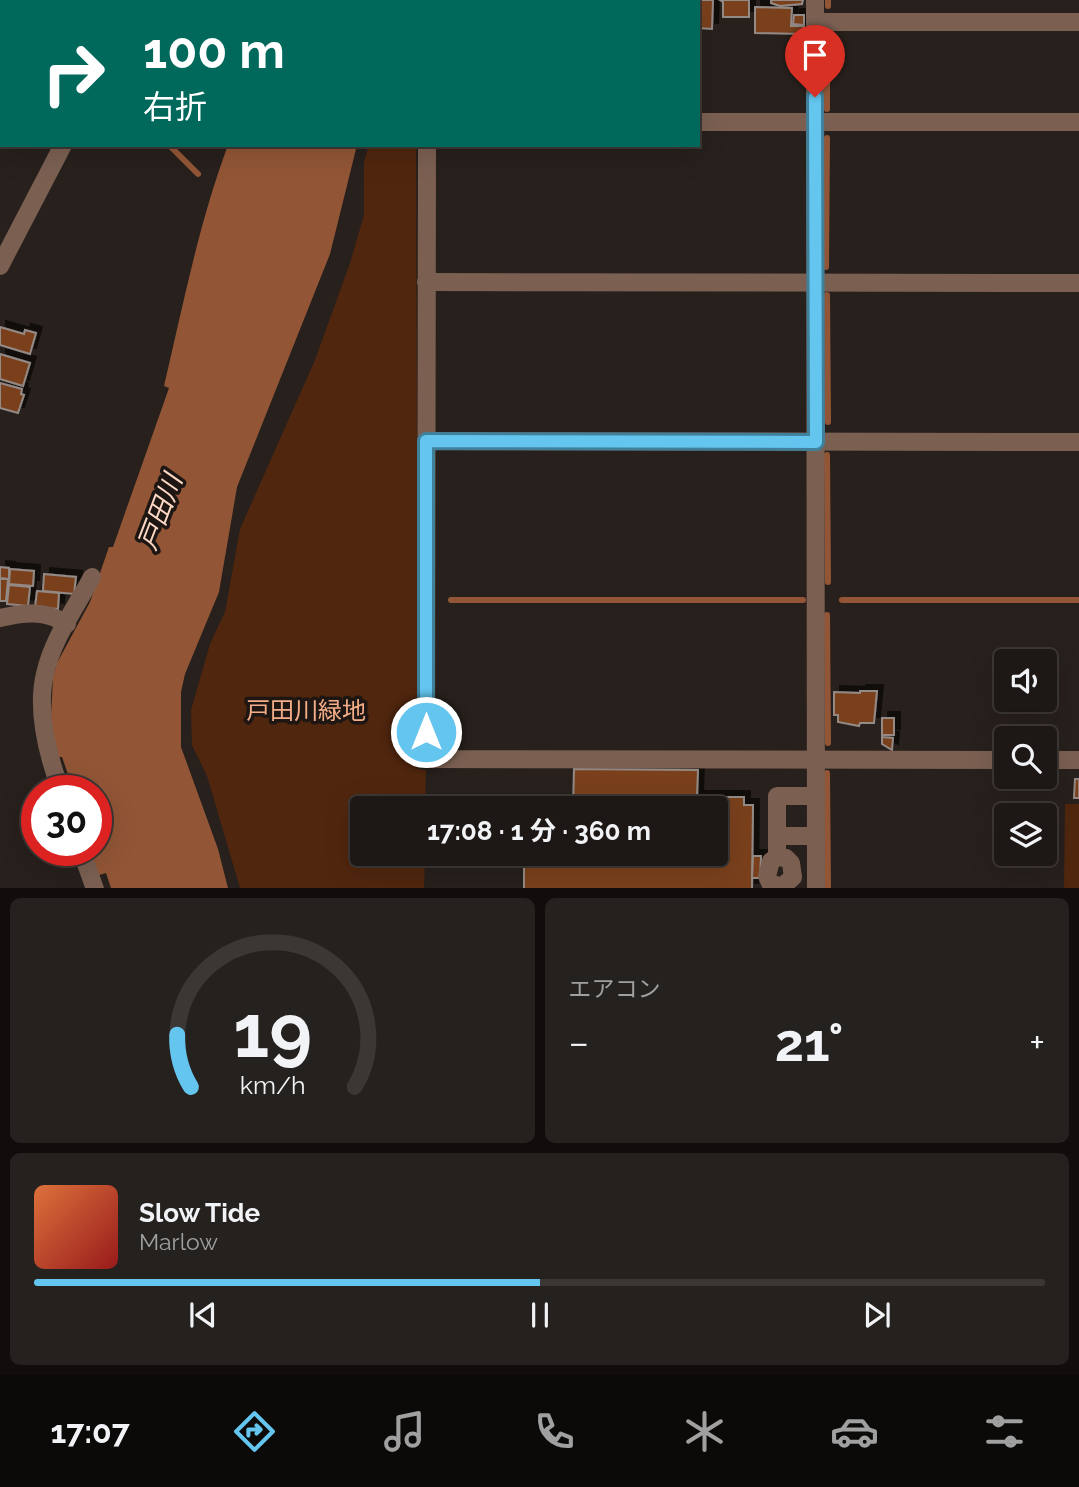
<!DOCTYPE html>
<html lang="ja">
<head>
<meta charset="utf-8">
<style>
  :root { --surface:#1d1815; --page:#25211e; --text:#f1f3f6; --muted:#a0a0a0; --line:#3b3734; --accent:#64c5ee }
  body { margin:0; font-family:Raleway,"Noto Sans JP",sans-serif; background:var(--page); color:var(--text); height:100vh; display:flex; flex-direction:column; font-size:26px; white-space:nowrap }
  * { box-sizing:border-box; margin:0 }
  p { font-size:23px; color:var(--muted) }
  .icon { flex:none; width:38px; height:38px; fill:none; stroke:currentColor; stroke-width:2; stroke-linecap:round; stroke-linejoin:round }
  .map { position:relative; height:888px; overflow:hidden }
  .drawer { display:flex; flex-direction:column; gap:10px; padding:10px; background:#100d0c; flex:1 }
  .drawer>* { flex:none }
  .hud { position:absolute; left:0px; top:0px; width:700px; height:147px; box-shadow:0 7px 28px #0002,0 0 0 2px var(--line); background:#00695c; color:#fff; overflow:hidden }
  .buttons { position:absolute; left:994px; top:649px; display:grid; gap:14px }
  .buttons a { display:grid; place-items:center; width:63px; height:63px; border-radius:7px; background:var(--surface); box-shadow:0 7px 28px #0002,0 0 0 2px var(--line); font-size:35px }
  .speed { position:absolute; left:21px; top:775px; display:flex; gap:14px; font-size:35px; font-weight:700; text-align:center }
  .speed>* { display:grid; place-content:center; width:91px; height:91px; border-radius:50%; background:var(--surface); box-shadow:0 7px 28px #0002,0 0 0 2px var(--line); line-height:1 }
  .speed .limit { border:10px solid #d22; background:#fff; color:#111 }
  .pin { position:absolute; display:grid; place-items:center; width:60px; height:60px; color:#fff; margin:-72px -30px; border-radius:50% 50% 50% 0; rotate:-45deg; box-shadow:0 0 7px #0007 }
  .pin .icon { rotate:45deg }
  .me { position:absolute; width:77px; margin:-38px; rotate:0deg; stroke-linejoin:round; filter:drop-shadow(0 0 5px #0008) }
  .turn { display:flex; align-items:center; gap:24px; height:147px; padding:0 28px; font-size:32px }
  .turn .icon { width:91px; height:91px; stroke-width:2.5 }
  .turn b { display:block; font-size:49px; line-height:60px }
  .big { font-size:52px; font-weight:700; line-height:1.1 }
  .drawer .widget { flex:1; display:flex; flex-direction:column; justify-content:center; gap:10px; min-width:0; padding:0 24px; border-radius:10px; background:var(--page) }
  .drawer .dial { align-items:center; gap:0 }
  .dial svg { height:182px; overflow:visible; fill:none; stroke:var(--line); stroke-width:7; stroke-linecap:round; text-anchor:middle }
  .dial text { fill:var(--text); stroke:none }
  .song { display:flex; align-items:center; gap:21px }
  .cover { width:84px; height:84px; border-radius:10px; background:linear-gradient(135deg,hsl(20 70% 55%),hsl(0 70% 35%)) }
  .played { height:7px; border-radius:4px; background:linear-gradient(90deg,var(--accent) 50%,var(--line) 50%) }
  .keys { display:flex; justify-content:space-around; direction:ltr }
  .heat { display:flex; justify-content:space-between; align-items:center; font-size:38px; direction:ltr }
  .drawer .tiles { flex:1; display:grid; gap:10px; grid-template-columns:1fr 1fr }
  .widget:last-child { grid-column:span 2 }
  .trip { position:absolute; left:350px; top:796px; width:378px; height:70px; border-radius:7px; background:var(--surface); box-shadow:0 7px 28px #0002,0 0 0 2px var(--line); font-weight:700; line-height:70px; text-align:center }
  .tabs { display:flex; height:112px; justify-content:space-around; align-items:center; background:#0c0a08; color:var(--muted) }
  .tabs .icon { width:49px; height:49px }
  .tabs .active { color:var(--accent) }
  .tabs b { font-size:32px; color:var(--text) }
  .map>svg:first-child { display:block }
  .green { fill:#50260e }
  .water { fill:#925636 }
  .lines { fill:none; stroke-linecap:round; stroke-linejoin:round }
  .stream { stroke:#925636; stroke-width:6 }
  .building { fill:#7a401f; stroke:#948a85; stroke-width:2; filter:url(#shadow) }
  .minor { stroke:#7b6052; stroke-width:18 }
  .route-casing { stroke:#41809b; stroke-width:18 }
  .route { stroke:#64c5ee; stroke-width:12 }
  .labels { text-anchor:middle; stroke-width:7; stroke-linejoin:round; paint-order:stroke }
  .park-label { font-size:24px; fill:#f4ad88; stroke:#1d1613 }
  .water-label { font-size:26px; font-style:italic; fill:#fed9c6; stroke:#1d1613 }
</style>
</head>
<body>
<div class="map">
<svg width="1079" height="889" viewBox="0 0 1079 889">
  <defs>
    <filter id="shadow"><feDropShadow dx="6" dy="-6" stdDeviation="0" flood-color="#0009"/></filter>
  </defs>
  <rect width="100%" height="100%" fill="#27201c"/>
  <g class="green">
    <path d="M 369,145 L 416,145 L 418,769 L 426,770 L 425,808 L 362,808 L 362,854 L 425,854 L 424,888 L 240,888 L 207,776 L 192,745 L 191,710 L 210,644 L 225,612 L 240,529 L 315,360 L 350,263 L 364,215 L 364,162 Z"/>
    <path d="M 1065,804 L 1079,804 L 1079,888 L 1064,888 Z"/>
  </g>
  <path class="water" d="M 228,145 L 357,145 L 330,254 L 237,487 L 219,592 L 185,674 L 181,692 L 181,747 L 218,849 L 228,888 L 111,888 L 106,873 L 99,875 L 90,851 L 96,850 L 96,791 L 74,791 L 62,757 L 57,757 L 51,716 L 53,678 L 57,663 L 90,602 L 109,547 L 113,547 L 169,388 L 164,386 C 183,305 199,223 228,145 Z"/>
  <g class="lines">
    <g class="stream">
      <path d="M 425,0 L 425,2"/>
      <path d="M 828,0 L 828,6"/>
      <path d="M 827,109 L 827,40"/>
      <path d="M 169,145 L 198,174"/>
      <path d="M 826,267 L 827,138"/>
      <path d="M 827,295 L 828,422"/>
      <path d="M 827,455 L 828,582"/>
      <path d="M 451,600 L 803,600"/>
      <path d="M 842,600 L 1079,600"/>
      <path d="M 827,615 L 828,743"/>
      <path d="M 827,773 L 828,889"/>
    </g>
  </g>
  <g class="building">
    <path d="M 688,0 L 713,0 L 712,29 L 698,28 L 698,2 Z"/>
    <path d="M 720,0 L 749,0 L 749,17 L 723,17 L 723,2 Z"/>
    <path d="M 771,0 L 803,0 L 802,4 L 780,6 L 771,3 Z"/>
    <path d="M 755,7 L 792,8 L 791,26 L 804,26 L 804,34 L 755,33 Z"/>
    <path d="M 794,15 L 804,15 L 804,25 L 793,24 Z"/>
    <path d="M 0,327 L 24,334 L 25,330 L 36,333 L 30,354 L 0,345 Z"/>
    <path d="M 0,354 L 30,363 L 23,386 L 0,379 Z"/>
    <path d="M 0,383 L 22,389 L 21,394 L 24,395 L 18,413 L 0,408 Z"/>
    <path d="M 0,567 L 9,568 L 9,579 L 0,578 Z"/>
    <path d="M 10,569 L 34,571 L 33,586 L 9,584 Z"/>
    <path d="M 44,574 L 76,577 L 74,594 L 43,591 Z"/>
    <path d="M 0,579 L 8,579 L 6,601 L 0,601 Z"/>
    <path d="M 9,585 L 30,587 L 28,606 L 7,604 Z"/>
    <path d="M 37,591 L 59,593 L 58,609 L 35,607 Z"/>
    <path d="M 860,691 L 877,691 L 874,723 L 860,723 L 859,726 L 838,722 L 838,715 L 834,715 L 834,692 L 860,693 Z"/>
    <rect x="882" y="718" width="12" height="17"/>
    <path d="M 882,737 L 893,738 L 892,750 L 882,744 Z"/>
    <path d="M 574,769 L 698,770 L 697,797 L 744,797 L 744,805 L 753,805 L 752,889 L 524,889 L 524,855 L 716,854 L 716,808 L 573,808 Z"/>
    <path d="M 1075,779 L 1079,779 L 1079,798 L 1074,798 Z"/>
    <path d="M 753,856 L 761,856 L 760,878 L 752,878 Z"/>
  </g>
  <g class="lines">
    <g class="minor">
      <path d="M 815,0 L 816,889"/>
      <path d="M 396,2 L 396,0"/>
      <path d="M 815,22 L 1079,22"/>
      <path d="M 0,57 L 2,58"/>
      <path d="M 698,122 L 1079,122"/>
      <path d="M 427,145 L 426,759 L 1006,760"/>
      <path d="M 0,266 L 63,145"/>
      <path d="M 426,282 L 1079,283"/>
      <path d="M 426,441 L 1079,442"/>
      <path d="M 0,618 C 25,612 45,610 67,624"/>
      <path d="M 1045,760 L 1079,760"/>
      <path d="M 61,791 C 48,756 36,711 45,674 C 52,640 76,607 92,577"/>
      <path d="M 777,836 L 816,836"/>
      <path d="M 81,850 L 95,889"/>
      <path d="M 777,857 L 786,858 L 791,863 L 793,877 L 782,887 L 770,883 L 767,876 L 771,861 L 777,857 L 777,796 L 816,796"/>
    </g>
  </g>
  <g class="lines">
    <defs>
      <path id="route" d="M 426,732 L 426,441 L 816,442 L 815,97"/>
    </defs>
    <use href="#route" class="route-casing"/>
    <use href="#route" class="route"/>
  </g>
  <g class="labels">
    <g class="park-label">
      <text x="306" y="719">戸田川緑地</text>
    </g>
    <g class="water-label">
      <text transform="translate(160 512) rotate(-69)" y="9">戸田川</text>
    </g>
  </g>
</svg>
<div class="buttons">
<a><svg class="icon" aria-label="sound" viewBox="0 0 24 24"><path d="M4 9h4l5-4v14l-5-4H4zM17 9q2 3 0 6"/></svg></a>
<a><svg class="icon" aria-label="search" viewBox="0 0 24 24"><circle cx="10" cy="10" r="6"/><path d="M15 15l6 6"/></svg></a>
<a><svg class="icon" aria-label="layers" viewBox="0 0 24 24"><path d="M12 4l9 5-9 5-9-5zM3 14l9 5 9-5"/></svg></a>
</div>
<div class="speed"><div class="limit">30</div></div>
<div class="pin" style="left:815px;top:97px;background:#d93025"><svg class="icon" aria-label="arrive" viewBox="0 0 24 24"><path d="M6 21V4h12l-3 4 3 4H6"/></svg></div>
<svg class="me" style="left:426px;top:732px" viewBox="-20 -20 40 40"><circle r="17" fill="#64c5ee" stroke="#fff" stroke-width="3"/><path d="M0-11L8 9 0 5-8 9z" fill="#fff"/></svg>
<div class="trip">17:08 · 1 分 · 360 m</div>
<div class="hud">
<div class="turn"><svg class="icon" aria-label="right" viewBox="0 0 24 24"><path d="M7 20v-9h11M14 6l5 5-5 5"/></svg><div><b>100 m</b>右折</div></div>
</div>
</div>
<section class="drawer">
<div class="tiles">
<div class="widget dial"><svg viewBox="0 0 100 80">
<path d="M14 69A42 42 0 1 1 86 69"/>
<path d="M14 69A42 42 0 0 1 8 46" stroke="#64c5ee"/>
<text x="50" y="56" font-size="32" font-weight="700">19</text>
<text x="50" y="72" font-size="11">km/h</text>
</svg></div>
<div class="widget"><p>エアコン</p>
<div class="heat"><a>−</a><b class="big">21°</b><a>+</a></div>
</div>
<div class="widget">
<div class="song"><i class="cover"></i><div><b>Slow Tide</b><p>Marlow</p></div></div>
<div class="played"></div>
<div class="keys"><svg class="icon" aria-label="previous" viewBox="0 0 24 24"><path d="M18 5L8 12l10 7zM5 5v14"/></svg><svg class="icon" aria-label="pause" viewBox="0 0 24 24"><path d="M8 5v14M16 5v14"/></svg><svg class="icon" aria-label="next" viewBox="0 0 24 24"><path d="M6 5l10 7-10 7zM19 5v14"/></svg></div>
</div>
</div>
</section>
<nav class="tabs">
<b>17:07</b>
<svg class="icon active" aria-label="directions" viewBox="0 0 24 24"><path d="M12 3l9 9-9 9-9-9zM9 14v-3h6M13 9l2 2-2 2"/></svg>
<svg class="icon" aria-label="music" viewBox="0 0 24 24"><path d="M9 18V5l10-2v13"/><circle cx="6" cy="18" r="3"/><circle cx="16" cy="16" r="3"/></svg>
<svg class="icon" aria-label="phone" viewBox="0 0 24 24"><path d="M5 4h4l2 5-3 2q2 4 5 5l2-3 5 2v4C11 20 4 13 5 4z"/></svg>
<svg class="icon" aria-label="climate" viewBox="0 0 24 24"><path d="M12 3v18M4 7l16 10M4 17L20 7"/></svg>
<svg class="icon" aria-label="car" viewBox="0 0 24 24"><path d="M5 17H2v-5l4-1 3-4h7l3 4 3 1v5h-3M9 17h6M6 11h13"/><circle cx="7" cy="17" r="2"/><circle cx="17" cy="17" r="2"/></svg>
<svg class="icon" aria-label="filters" viewBox="0 0 24 24"><path d="M4 7h16M4 17h16"/><circle cx="9" cy="7" r="2"/><circle cx="15" cy="17" r="2"/></svg>
</nav>
</body>
</html>
